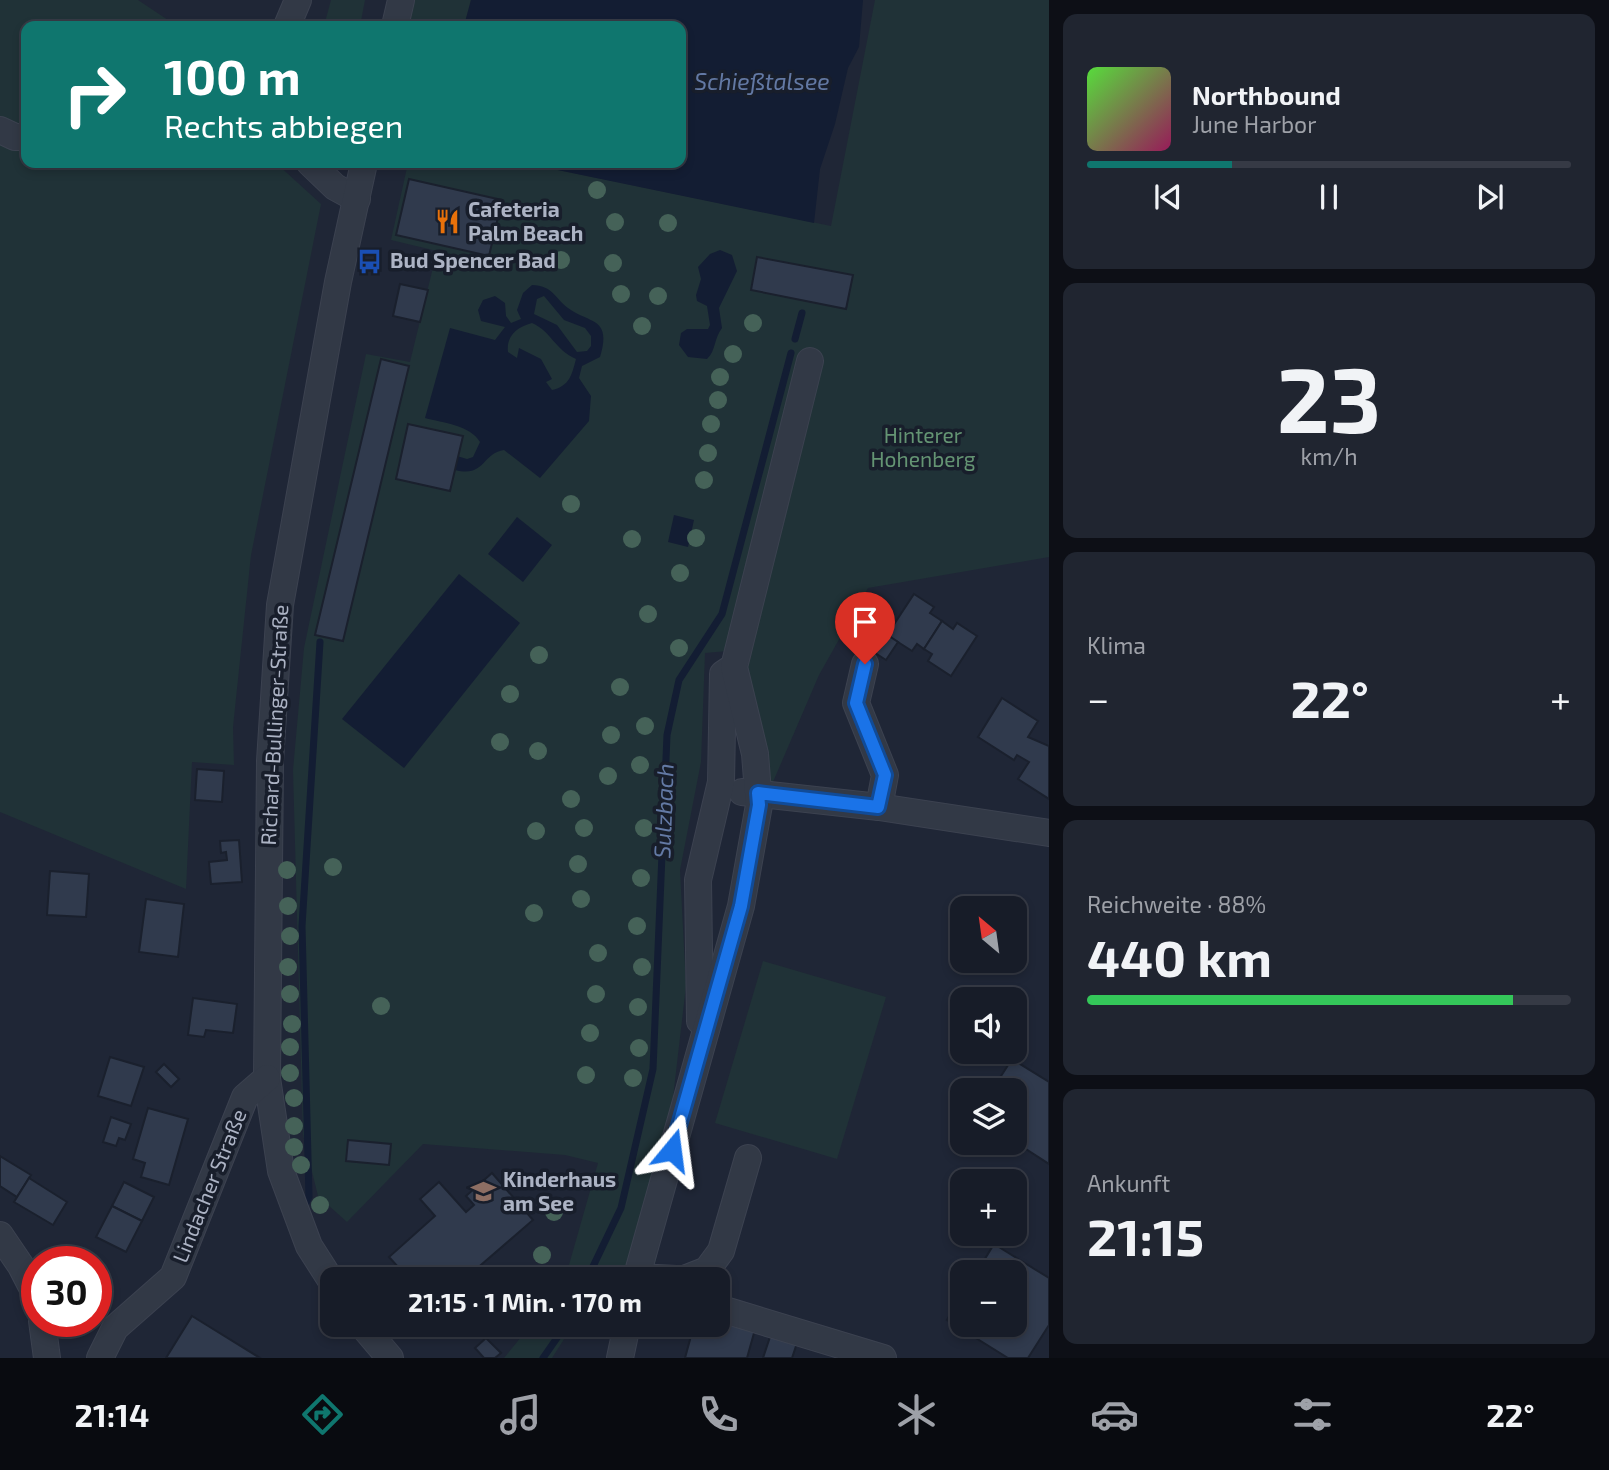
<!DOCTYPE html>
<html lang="de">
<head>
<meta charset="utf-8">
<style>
  :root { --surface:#171c28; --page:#202530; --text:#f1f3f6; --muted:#9ea1a8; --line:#363a45; --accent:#0f766e }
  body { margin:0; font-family:"Exo 2",sans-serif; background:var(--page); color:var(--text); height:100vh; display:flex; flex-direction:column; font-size:26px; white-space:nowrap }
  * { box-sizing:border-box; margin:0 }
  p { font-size:23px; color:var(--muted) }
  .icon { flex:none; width:38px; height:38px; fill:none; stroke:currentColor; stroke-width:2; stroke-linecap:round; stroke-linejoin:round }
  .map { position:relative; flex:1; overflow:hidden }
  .sheet { display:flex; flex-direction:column; gap:14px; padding:14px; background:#0d0f16; width:560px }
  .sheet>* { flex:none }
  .top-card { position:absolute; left:21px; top:21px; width:665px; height:147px; border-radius:14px; box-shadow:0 4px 10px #0003,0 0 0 2px var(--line); background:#0f766e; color:#fff; overflow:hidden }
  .needle { width:46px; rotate:331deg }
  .buttons { position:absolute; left:950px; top:896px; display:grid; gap:14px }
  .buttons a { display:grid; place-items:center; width:77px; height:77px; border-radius:14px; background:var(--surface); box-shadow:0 4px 10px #0003,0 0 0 2px var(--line); font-size:35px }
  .speed { position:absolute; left:21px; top:1246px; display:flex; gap:14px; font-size:35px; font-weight:700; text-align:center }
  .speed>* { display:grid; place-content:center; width:91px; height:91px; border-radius:50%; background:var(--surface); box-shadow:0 4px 10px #0003,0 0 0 2px var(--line); line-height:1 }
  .speed .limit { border:10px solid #d22; background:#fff; color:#111 }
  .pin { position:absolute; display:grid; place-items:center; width:60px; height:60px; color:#fff; margin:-72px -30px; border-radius:50% 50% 50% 0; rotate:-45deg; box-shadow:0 0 7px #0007 }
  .pin .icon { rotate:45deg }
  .me { position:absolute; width:77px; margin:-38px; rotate:16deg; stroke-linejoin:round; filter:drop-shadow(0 0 5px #0008) }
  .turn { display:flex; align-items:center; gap:24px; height:147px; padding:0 28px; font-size:32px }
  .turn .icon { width:91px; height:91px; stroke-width:2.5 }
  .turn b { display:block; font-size:49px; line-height:60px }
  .big { font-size:52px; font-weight:700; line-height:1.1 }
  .sheet .widget { flex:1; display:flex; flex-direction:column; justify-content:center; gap:10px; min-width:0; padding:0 24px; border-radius:14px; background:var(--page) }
  .sheet .dial { align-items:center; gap:0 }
  .dial b { font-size:91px; line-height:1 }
  .song { display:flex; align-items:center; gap:21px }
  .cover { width:84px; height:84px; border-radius:10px; background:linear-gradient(135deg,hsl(110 70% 55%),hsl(330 70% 35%)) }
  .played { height:7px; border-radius:4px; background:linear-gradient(90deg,var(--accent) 30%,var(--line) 30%) }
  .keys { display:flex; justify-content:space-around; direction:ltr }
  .heat { display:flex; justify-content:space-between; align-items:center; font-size:38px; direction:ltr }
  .charge { height:10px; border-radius:5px; background:linear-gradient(90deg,#34c759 88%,var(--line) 0) }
  .trip { position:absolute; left:320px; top:1267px; width:410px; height:70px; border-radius:14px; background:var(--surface); box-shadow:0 4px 10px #0003,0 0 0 2px var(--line); font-weight:700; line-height:70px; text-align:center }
  .tabs { display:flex; height:112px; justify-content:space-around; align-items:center; background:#090b10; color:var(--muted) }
  .tabs .icon { width:49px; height:49px }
  .tabs .on { color:var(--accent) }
  .tabs b { font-size:32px; color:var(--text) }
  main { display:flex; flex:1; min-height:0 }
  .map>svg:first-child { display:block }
  .green { fill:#203237; fill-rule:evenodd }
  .water { fill:#131d33; fill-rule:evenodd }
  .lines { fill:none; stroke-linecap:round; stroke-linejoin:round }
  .stream { stroke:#131d33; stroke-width:7 }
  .building { fill:#303a4d; stroke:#1a202d; stroke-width:2 }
  .minor-casing { stroke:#3c4250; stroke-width:28 }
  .minor { stroke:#323946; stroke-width:26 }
  .tree { fill:#456258 }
  .route-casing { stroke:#114b97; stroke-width:18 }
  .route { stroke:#1a73e8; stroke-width:12 }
  .labels { text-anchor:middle; stroke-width:7; stroke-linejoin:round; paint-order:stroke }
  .poi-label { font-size:21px; font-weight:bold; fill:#acb3c4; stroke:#181e2b; text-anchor:start }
  .park-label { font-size:21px; fill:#649473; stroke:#181e2b }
  .street-label { font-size:21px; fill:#acb3c4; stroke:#181e2b }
  .water-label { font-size:23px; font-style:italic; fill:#6379a4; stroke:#181e2b }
</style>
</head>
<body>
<main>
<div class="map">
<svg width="1049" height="1358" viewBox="0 0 1049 1358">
  <rect width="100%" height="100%" fill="#1f2636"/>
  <g class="green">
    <path d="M 0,0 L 138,0 L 177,26 L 26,26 L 26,163 L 276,163 L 321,204 L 251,555 L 233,727 L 234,765 L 192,762 L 186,889 L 0,812 Z"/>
    <path d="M 331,0 L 365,0 L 360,26 L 324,26 Z"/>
    <path d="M 408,0 L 471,0 L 464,26 L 402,26 Z"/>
    <path d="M 875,0 L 1049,0 L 1049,557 L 868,588 L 819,675 L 773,782 L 653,1272 C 620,1270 597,1279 565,1279 L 598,1163 L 565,1155 L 423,1144 L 347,1222 L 318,1196 L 303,1135 L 293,770 L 304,648 L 366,354 L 410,362 L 437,251 L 391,240 L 408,163 L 524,163 L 831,226 ZM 757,257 L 853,275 L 847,308 L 751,290 ZM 739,650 L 751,793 L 706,1021 L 669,1132 L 686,986 L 680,870 L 701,762 L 705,653 Z"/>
    <path d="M 763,961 L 886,997 L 837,1159 L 715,1123 Z"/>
    <path d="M 531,1325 L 573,1325 L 552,1358 L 504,1358 Z"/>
  </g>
  <g class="water">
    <path d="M 471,0 L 863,0 L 859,47 L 848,68 L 835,124 L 820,169 L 814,223 L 524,163 L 681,163 L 681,26 L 464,26 Z"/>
    <path d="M 720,250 L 732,255 L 737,271 L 719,308 L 722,328 C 714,338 716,351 707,359 L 688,357 L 679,345 L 681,333 L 687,329 L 708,329 L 710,325 L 707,306 L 697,301 L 696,295 L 701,279 L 698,267 L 710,254 Z"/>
    <path d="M 532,285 C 553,286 554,297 568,308 C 590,324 612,317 600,357 L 582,366 L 579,378 L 591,396 L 589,421 L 540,478 L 504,450 C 482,453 485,478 455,470 L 457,456 L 467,459 L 473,457 L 480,442 C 470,425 443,423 425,418 L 450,328 L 495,340 L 505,327 L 481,321 L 478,310 L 483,300 L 495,296 L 505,303 L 506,316 L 511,323 L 521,319 L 517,310 L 523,293 ZM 544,296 L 564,320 L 585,328 L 591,336 L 591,346 L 587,351 L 577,352 L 557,325 L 534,314 L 537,299 ZM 532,323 C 552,332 554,349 576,359 C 572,374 570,386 552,390 L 546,382 L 552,379 L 541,359 L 519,348 L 517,358 L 508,352 C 506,336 517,327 532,323 Z"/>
    <path d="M 674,515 L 694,520 L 688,547 L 668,542 Z"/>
    <path d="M 517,517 L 552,545 L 523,582 L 488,554 Z"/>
    <path d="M 459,574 L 520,623 L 404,768 L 342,719 Z"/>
  </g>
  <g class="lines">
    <g class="stream">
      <path d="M 795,339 L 802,313"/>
      <path d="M 305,1205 L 309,1197 L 302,926 L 320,642"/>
      <path d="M 587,1279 L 621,1208 L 653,1069 L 667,735 L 679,680 L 722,614 L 791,353"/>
      <path d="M 543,1358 L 566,1325"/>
    </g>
  </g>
  <g class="building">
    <path d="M 409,179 L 502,200 L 489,256 L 396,235 Z"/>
    <path d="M 757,257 L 853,275 L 846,309 L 751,290 Z"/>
    <path d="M 400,284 L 428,290 L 420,322 L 393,316 Z"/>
    <path d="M 381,359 L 409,366 L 343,641 L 315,635 Z"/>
    <path d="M 408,424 L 463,436 L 450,491 L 396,479 Z"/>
    <path d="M 914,594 L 934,607 L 930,613 L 942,621 L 924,649 L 917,644 L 912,651 L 887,635 Z"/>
    <path d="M 942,621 L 953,629 L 957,623 L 977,636 L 951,676 L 928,661 L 932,654 L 924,649 Z"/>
    <path d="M 868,622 L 898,642 L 886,660 L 855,640 Z"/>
    <path d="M 1002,698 L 1038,721 L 1028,737 L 1049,746 L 1049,799 L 1018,779 L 1029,762 L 1017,755 L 1014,760 L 978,737 Z"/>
    <path d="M 197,769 L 224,771 L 222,802 L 195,800 Z"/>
    <path d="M 239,840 L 242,882 L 211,884 L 209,862 L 227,860 L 226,852 L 221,853 L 220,841 Z"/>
    <path d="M 50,871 L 89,874 L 86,917 L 47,915 Z"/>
    <path d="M 146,899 L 184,904 L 178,957 L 139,952 Z"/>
    <path d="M 193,998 L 237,1004 L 233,1033 L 206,1030 L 204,1037 L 188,1035 Z"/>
    <path d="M 110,1057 L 144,1067 L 131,1106 L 98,1096 Z"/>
    <path d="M 1012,1059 L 1049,1082 L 1049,1164 L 1015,1142 L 1015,1090 L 992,1090 Z"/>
    <path d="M 164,1064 L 179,1079 L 171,1087 L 156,1072 Z"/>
    <path d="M 148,1108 L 188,1119 L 169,1185 L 141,1177 L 145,1163 L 133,1159 Z"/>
    <path d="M 111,1117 L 131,1124 L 125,1140 L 119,1138 L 116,1146 L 103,1142 Z"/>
    <path d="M 348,1140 L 391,1144 L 389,1165 L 346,1161 Z"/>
    <path d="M 0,1156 L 31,1175 L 17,1197 L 0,1186 Z"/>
    <path d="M 492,1173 L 533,1220 L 467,1277 L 469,1279 L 409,1279 L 389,1257 L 435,1216 L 420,1199 L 439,1182 L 466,1212 L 474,1205 L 466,1196 Z"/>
    <path d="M 29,1178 L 67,1202 L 53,1225 L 14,1202 Z"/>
    <path d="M 124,1182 L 154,1197 L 142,1221 L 112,1206 Z"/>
    <path d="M 112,1206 L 142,1221 L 126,1252 L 96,1237 Z"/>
    <path d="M 994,1244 L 1049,1278 L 1049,1325 L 1028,1358 L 1008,1358 L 947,1320 L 962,1295 L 962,1325 L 1015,1325 L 1015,1272 L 977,1272 Z"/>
    <path d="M 718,1315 L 756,1326 L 747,1358 L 685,1358 L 694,1325 L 718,1325 Z"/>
    <path d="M 192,1316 L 260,1358 L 166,1358 Z"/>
    <path d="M 467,1325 L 481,1325 L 473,1332 Z"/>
    <path d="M 771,1334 L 797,1343 L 792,1358 L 763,1358 Z"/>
    <path d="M 486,1338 L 501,1353 L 495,1358 L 484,1358 L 475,1348 Z"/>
  </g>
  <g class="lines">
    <defs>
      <g id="minor">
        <path d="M 287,26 L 298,0"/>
        <path d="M 395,26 L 401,0"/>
        <path d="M 0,130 L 15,137 L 26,137"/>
        <path d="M 310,163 L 335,187 L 357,199"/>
        <path d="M 865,664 L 856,703 L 885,775 L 879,807"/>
        <path d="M 742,792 L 879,807 L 1049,833"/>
        <path d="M 700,1021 L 698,880 L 721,782 L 723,674 L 729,670"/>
        <path d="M 0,1235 L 21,1266 L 37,1297"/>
        <path d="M 637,1277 L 676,1279"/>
        <path d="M 636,1279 L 741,906 L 759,805 L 755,754 L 734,667 L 810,361"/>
        <path d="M 684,1279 L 707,1270 L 721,1251 L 748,1158"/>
        <path d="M 332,1282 L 309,1246 L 281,1171 L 267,1078 L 270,761 L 280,605 L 338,282 L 364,163"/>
        <path d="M 718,1308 L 883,1358"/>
        <path d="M 42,1321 L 47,1358"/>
        <path d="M 362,1325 L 390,1358"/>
        <path d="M 100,1358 L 115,1328 L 173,1277 L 245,1097 L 267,1078"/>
        <path d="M 620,1358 L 627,1325"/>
      </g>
    </defs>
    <use href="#minor" class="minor-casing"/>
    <use href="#minor" class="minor"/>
  </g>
  <g class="tree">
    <circle cx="597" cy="190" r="9"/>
    <circle cx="615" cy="222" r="9"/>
    <circle cx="668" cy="223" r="9"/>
    <circle cx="561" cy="260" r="9"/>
    <circle cx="613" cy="263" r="9"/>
    <circle cx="621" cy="294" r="9"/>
    <circle cx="658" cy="296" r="9"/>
    <circle cx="753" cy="323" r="9"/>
    <circle cx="642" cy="326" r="9"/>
    <circle cx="733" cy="354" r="9"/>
    <circle cx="720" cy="377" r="9"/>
    <circle cx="718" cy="400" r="9"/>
    <circle cx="711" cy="424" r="9"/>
    <circle cx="708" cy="453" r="9"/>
    <circle cx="704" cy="480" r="9"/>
    <circle cx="571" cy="504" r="9"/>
    <circle cx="696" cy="538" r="9"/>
    <circle cx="632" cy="539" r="9"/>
    <circle cx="680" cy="573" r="9"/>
    <circle cx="648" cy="614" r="9"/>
    <circle cx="679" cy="648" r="9"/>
    <circle cx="539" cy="655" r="9"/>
    <circle cx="620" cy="687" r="9"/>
    <circle cx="510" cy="694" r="9"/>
    <circle cx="645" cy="726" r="9"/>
    <circle cx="611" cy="735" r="9"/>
    <circle cx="500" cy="742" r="9"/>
    <circle cx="538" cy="751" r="9"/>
    <circle cx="640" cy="765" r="9"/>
    <circle cx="608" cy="776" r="9"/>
    <circle cx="571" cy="799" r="9"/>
    <circle cx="584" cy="828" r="9"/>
    <circle cx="644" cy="828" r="9"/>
    <circle cx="536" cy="831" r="9"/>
    <circle cx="578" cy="864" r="9"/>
    <circle cx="333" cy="867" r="9"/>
    <circle cx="287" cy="870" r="9"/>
    <circle cx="641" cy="878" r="9"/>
    <circle cx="581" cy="899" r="9"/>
    <circle cx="288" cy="906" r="9"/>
    <circle cx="534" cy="913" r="9"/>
    <circle cx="637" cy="926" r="9"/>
    <circle cx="290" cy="936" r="9"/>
    <circle cx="598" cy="953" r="9"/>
    <circle cx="288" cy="967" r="9"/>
    <circle cx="642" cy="967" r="9"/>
    <circle cx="290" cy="994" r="9"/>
    <circle cx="596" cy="994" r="9"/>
    <circle cx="381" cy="1006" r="9"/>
    <circle cx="638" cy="1007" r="9"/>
    <circle cx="292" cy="1024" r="9"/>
    <circle cx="590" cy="1033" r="9"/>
    <circle cx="290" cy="1047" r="9"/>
    <circle cx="639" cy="1048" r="9"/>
    <circle cx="290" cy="1073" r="9"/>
    <circle cx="586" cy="1075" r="9"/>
    <circle cx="633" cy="1078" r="9"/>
    <circle cx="294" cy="1098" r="9"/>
    <circle cx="294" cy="1126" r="9"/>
    <circle cx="294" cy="1147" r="9"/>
    <circle cx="301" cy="1165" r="9"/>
    <circle cx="320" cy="1205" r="9"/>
    <circle cx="554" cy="1212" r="9"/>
    <circle cx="542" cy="1255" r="9"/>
  </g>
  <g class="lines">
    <defs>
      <path id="route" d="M 672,1150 L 741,906 L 759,805 L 758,793 L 878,807 L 885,775 L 856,703 L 865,664"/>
    </defs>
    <use href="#route" class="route-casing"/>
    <use href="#route" class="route"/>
  </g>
  <defs>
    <symbol id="restaurant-bare" viewBox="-9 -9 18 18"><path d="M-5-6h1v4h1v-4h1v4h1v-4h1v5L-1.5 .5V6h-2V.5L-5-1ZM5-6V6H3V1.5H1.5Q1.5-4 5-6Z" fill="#e8710a" stroke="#181e2b" stroke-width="2.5" paint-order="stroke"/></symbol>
    <symbol id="bus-bare" viewBox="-9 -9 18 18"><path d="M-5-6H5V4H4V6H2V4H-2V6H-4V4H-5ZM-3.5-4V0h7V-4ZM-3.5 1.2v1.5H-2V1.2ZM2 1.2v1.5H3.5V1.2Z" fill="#1a4fb4" stroke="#181e2b" stroke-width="2.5" paint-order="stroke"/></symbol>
    <symbol id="school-bare" viewBox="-9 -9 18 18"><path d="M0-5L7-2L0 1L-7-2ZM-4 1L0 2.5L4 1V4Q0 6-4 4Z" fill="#8d6e63" stroke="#181e2b" stroke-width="2.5" paint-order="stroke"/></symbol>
  </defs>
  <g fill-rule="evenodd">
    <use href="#restaurant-bare" x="430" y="204" width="35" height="35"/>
    <use href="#bus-bare" x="352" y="244" width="35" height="35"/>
    <use href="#school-bare" x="466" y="1174" width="35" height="35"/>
  </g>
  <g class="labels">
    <g class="poi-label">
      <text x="468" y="217">Cafeteria<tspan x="468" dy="24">Palm Beach</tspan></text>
      <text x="390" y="268">Bud Spencer Bad</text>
      <text x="503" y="1187">Kinderhaus<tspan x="503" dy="24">am See</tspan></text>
    </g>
    <g class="park-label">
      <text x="923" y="443">Hinterer<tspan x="923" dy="24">Hohenberg</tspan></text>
    </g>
    <g class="street-label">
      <text transform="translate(275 725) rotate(-87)" y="7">Richard-Bullinger-Straße</text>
      <text transform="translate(210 1186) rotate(-68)" y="7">Lindacher Straße</text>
    </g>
    <g class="water-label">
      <text x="762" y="90">Schießtalsee</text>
      <text transform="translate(664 811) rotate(-88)" y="8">Sulzbach</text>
    </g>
  </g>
</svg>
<div class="buttons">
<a><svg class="needle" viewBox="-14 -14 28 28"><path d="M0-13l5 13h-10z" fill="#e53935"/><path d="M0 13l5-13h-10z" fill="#9ea1a8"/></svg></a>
<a><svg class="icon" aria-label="sound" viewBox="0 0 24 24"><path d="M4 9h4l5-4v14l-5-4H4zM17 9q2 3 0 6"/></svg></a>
<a><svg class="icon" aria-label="layers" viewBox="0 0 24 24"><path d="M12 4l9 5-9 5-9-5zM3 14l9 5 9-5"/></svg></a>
<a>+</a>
<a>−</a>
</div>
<div class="speed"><div class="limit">30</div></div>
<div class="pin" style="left:865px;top:664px;background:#d93025"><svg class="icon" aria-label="arrive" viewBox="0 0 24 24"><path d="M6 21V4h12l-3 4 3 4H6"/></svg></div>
<svg class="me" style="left:672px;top:1150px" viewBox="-20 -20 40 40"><path d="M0-17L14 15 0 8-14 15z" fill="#1a73e8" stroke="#fff" stroke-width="4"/></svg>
<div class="trip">21:15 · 1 Min. · 170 m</div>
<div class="top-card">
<div class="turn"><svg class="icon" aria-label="right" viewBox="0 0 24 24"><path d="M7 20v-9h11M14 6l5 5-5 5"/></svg><div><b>100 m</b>Rechts abbiegen</div></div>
</div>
</div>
<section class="sheet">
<div class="widget">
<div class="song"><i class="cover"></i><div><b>Northbound</b><p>June Harbor</p></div></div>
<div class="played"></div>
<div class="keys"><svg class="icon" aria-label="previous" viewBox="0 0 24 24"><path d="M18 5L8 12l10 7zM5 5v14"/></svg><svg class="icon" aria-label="pause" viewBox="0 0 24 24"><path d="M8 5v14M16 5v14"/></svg><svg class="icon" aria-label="next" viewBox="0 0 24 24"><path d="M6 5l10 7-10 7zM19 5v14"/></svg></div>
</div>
<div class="widget dial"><b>23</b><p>km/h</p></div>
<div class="widget"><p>Klima</p>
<div class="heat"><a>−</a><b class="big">22°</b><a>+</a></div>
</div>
<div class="widget"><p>Reichweite · 88%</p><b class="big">440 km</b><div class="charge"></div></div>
<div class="widget"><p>Ankunft</p><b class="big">21:15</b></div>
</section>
</main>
<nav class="tabs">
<b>21:14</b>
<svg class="icon on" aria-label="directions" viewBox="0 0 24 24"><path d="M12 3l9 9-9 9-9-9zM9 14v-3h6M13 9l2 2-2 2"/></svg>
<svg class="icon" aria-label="music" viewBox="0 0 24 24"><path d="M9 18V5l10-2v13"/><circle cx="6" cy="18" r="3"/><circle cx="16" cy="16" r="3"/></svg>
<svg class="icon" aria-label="phone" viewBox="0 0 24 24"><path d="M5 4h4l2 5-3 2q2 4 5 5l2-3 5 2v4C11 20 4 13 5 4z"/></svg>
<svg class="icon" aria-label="climate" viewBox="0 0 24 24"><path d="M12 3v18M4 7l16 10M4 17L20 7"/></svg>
<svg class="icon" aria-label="car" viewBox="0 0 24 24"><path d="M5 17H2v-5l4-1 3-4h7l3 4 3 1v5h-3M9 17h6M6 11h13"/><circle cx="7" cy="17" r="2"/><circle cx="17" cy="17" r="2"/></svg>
<svg class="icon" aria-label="filters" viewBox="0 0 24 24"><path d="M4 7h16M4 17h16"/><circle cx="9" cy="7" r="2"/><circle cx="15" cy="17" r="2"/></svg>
<b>22°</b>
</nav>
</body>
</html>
